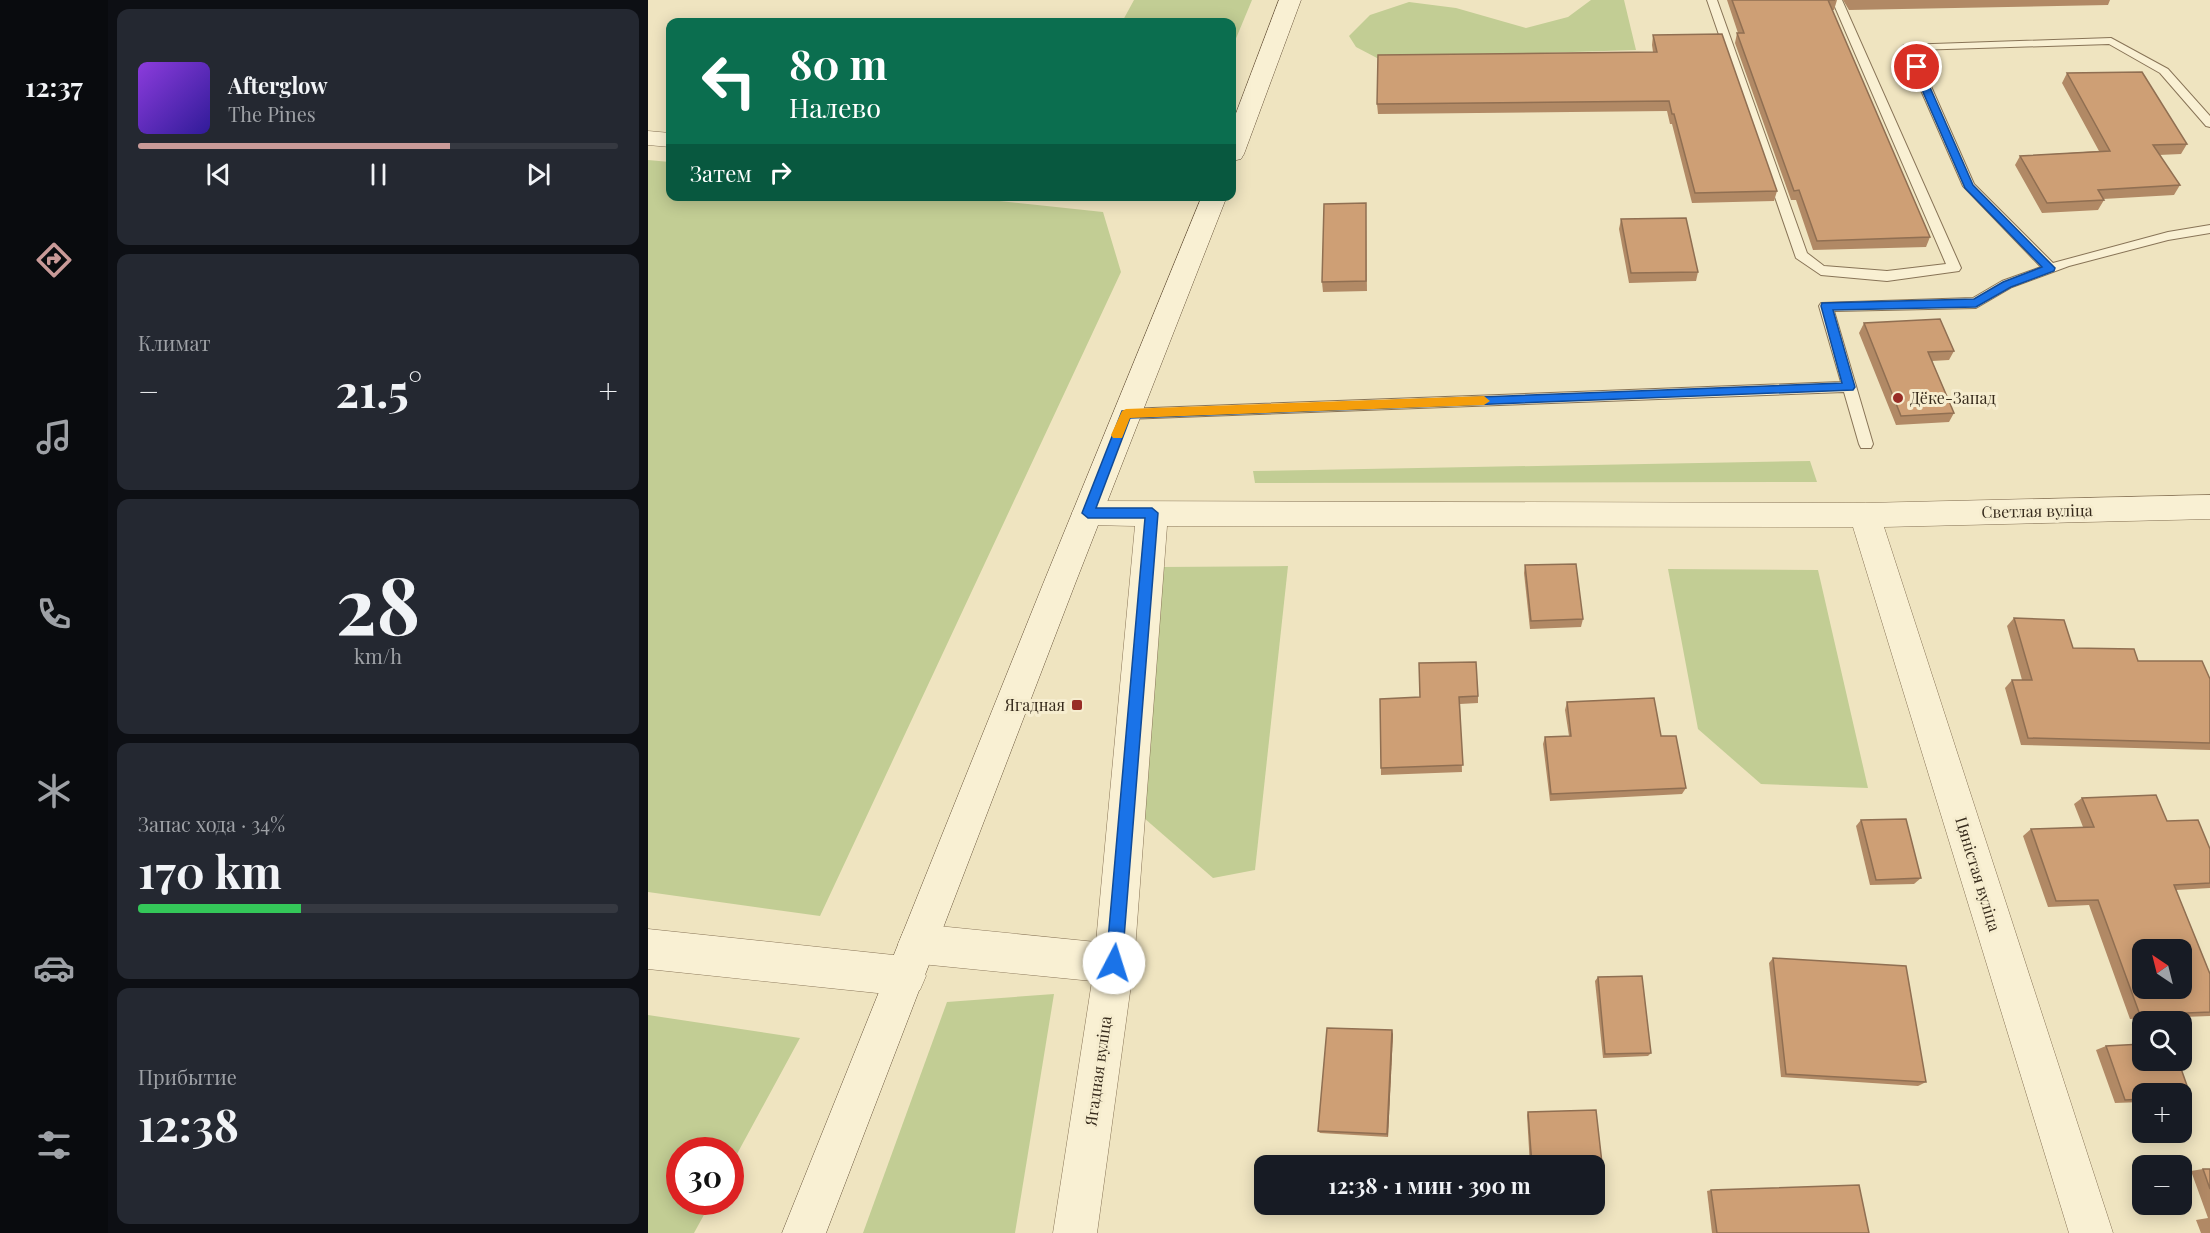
<!DOCTYPE html>
<html lang="ru">
<head>
<meta charset="utf-8">
<style>
  :root { --surface:#171b24; --page:#242831; --text:#f1f3f6; --muted:#9ea1a6; --line:#363941; --accent:#c99a98 }
  body { margin:0; font-family:"Playfair Display",serif; background:var(--page); color:var(--text); height:100vh; display:flex; flex-direction:column; font-size:22px; white-space:nowrap }
  * { box-sizing:border-box; margin:0 }
  p { font-size:20px; color:var(--muted) }
  .icon { flex:none; width:33px; height:33px; fill:none; stroke:currentColor; stroke-width:2; stroke-linecap:round; stroke-linejoin:round }
  .map { position:relative; flex:1; overflow:hidden }
  .details { display:flex; flex-direction:column; gap:9px; padding:9px; background:#0d0f14; width:540px }
  .details>* { flex:none }
  .banner { position:absolute; left:18px; top:18px; width:570px; height:183px; border-radius:12px; box-shadow:0 3px 15px #0003; background:#0b6e4f; color:#fff; overflow:hidden }
  .needle { width:39px; rotate:325deg }
  .controls { position:absolute; left:1484px; top:939px; display:grid; gap:12px }
  .controls a { display:grid; place-items:center; width:60px; height:60px; border-radius:12px; background:var(--surface); box-shadow:0 3px 15px #0003; font-size:30px }
  .speed { position:absolute; left:18px; top:1137px; display:flex; gap:12px; font-size:30px; font-weight:700; text-align:center }
  .speed>* { display:grid; place-content:center; width:78px; height:78px; border-radius:50%; background:var(--surface); box-shadow:0 3px 15px #0003; line-height:1 }
  .speed .limit { border:9px solid #d22; background:#fff; color:#111 }
  .pin { position:absolute; display:grid; place-items:center; width:51px; height:51px; color:#fff; margin:-26px; border:3px solid #fff; border-radius:50%; box-shadow:0 2px 6px #0007 }
  .me { position:absolute; width:66px; margin:-33px; rotate:5deg; stroke-linejoin:round; filter:drop-shadow(0 0 4px #0008) }
  .turn { display:flex; align-items:center; gap:21px; height:126px; padding:0 24px; font-size:27px }
  .turn .icon { width:78px; height:78px; stroke-width:2.5 }
  .turn b { display:block; font-size:42px; line-height:51px }
  .then { display:flex; align-items:center; height:57px; padding:0 24px; background:#0003; gap:12px; font-size:22px }
  .big { font-size:45px; font-weight:700; line-height:1.1 }
  .details .tile { flex:1; display:flex; flex-direction:column; justify-content:center; gap:9px; min-width:0; padding:0 21px; border-radius:12px; background:var(--page) }
  .details .dial { align-items:center; gap:0 }
  .dial b { font-size:78px; line-height:1 }
  .song { display:flex; align-items:center; gap:18px }
  .cover { width:72px; height:72px; border-radius:9px; background:linear-gradient(135deg,hsl(270 70% 55%),hsl(250 70% 35%)) }
  .played { height:6px; border-radius:3px; background:linear-gradient(90deg,var(--accent) 65%,var(--line) 65%) }
  .keys { display:flex; justify-content:space-around; direction:ltr }
  .heat { display:flex; justify-content:space-between; align-items:center; font-size:33px; direction:ltr }
  .charge { height:9px; border-radius:4px; background:linear-gradient(90deg,#34c759 34%,var(--line) 0) }
  .trip { position:absolute; left:606px; top:1155px; width:351px; height:60px; border-radius:12px; background:var(--surface); box-shadow:0 3px 15px #0003; font-weight:700; line-height:60px; text-align:center }
  main { display:flex; flex:1; min-height:0 }
  .menu { display:flex; flex-direction:column; width:108px; justify-content:space-around; align-items:center; background:#090b0e; color:var(--muted) }
  .menu .icon { width:42px; height:42px }
  .menu .current { color:var(--accent) }
  .menu b { font-size:27px; color:var(--text) }
  .map>svg:first-child { display:block }
  .green { fill:#c2cd94 }
  .lines { fill:none; stroke-linecap:round; stroke-linejoin:round }
  .lane-casing { stroke:#887457; stroke-width:2 }
  .street-casing { stroke:#887457; stroke-width:1 }
  .secondary-casing { stroke:#69553b; stroke-width:1 }
  .lane { fill:#f9f0d3; fill-rule:evenodd }
  .street { fill:#f9f0d3; fill-rule:evenodd }
  .secondary { fill:#f9f0d3; fill-rule:evenodd }
  .wall { fill:#b18965 }
  .shaded-wall { fill:#906f52 }
  .building { fill:#ce9f75; stroke:#906f52; stroke-width:1.5; fill-rule:evenodd }
  .route { fill:#1a73e8; stroke:#114b97; stroke-width:1.5 }
  .slow { fill:#f59e0b }
  .poi-dot { fill:#982d26; stroke:#f6edcf; stroke-width:2 }
  .labels { text-anchor:middle; stroke-width:6; stroke-linejoin:round; paint-order:stroke }
  .poi-label { font-size:16px; fill:#372b1c; stroke:#f6edcf; text-anchor:start }
  .street-label { font-size:16px; fill:#372b1c; stroke:#f6edcf }
</style>
</head>
<body>
<main>
<nav class="menu">
<b>12:37</b>
<svg class="icon current" aria-label="directions" viewBox="0 0 24 24"><path d="M12 3l9 9-9 9-9-9zM9 14v-3h6M13 9l2 2-2 2"/></svg>
<svg class="icon" aria-label="music" viewBox="0 0 24 24"><path d="M9 18V5l10-2v13"/><circle cx="6" cy="18" r="3"/><circle cx="16" cy="16" r="3"/></svg>
<svg class="icon" aria-label="phone" viewBox="0 0 24 24"><path d="M5 4h4l2 5-3 2q2 4 5 5l2-3 5 2v4C11 20 4 13 5 4z"/></svg>
<svg class="icon" aria-label="climate" viewBox="0 0 24 24"><path d="M12 3v18M4 7l16 10M4 17L20 7"/></svg>
<svg class="icon" aria-label="car" viewBox="0 0 24 24"><path d="M5 17H2v-5l4-1 3-4h7l3 4 3 1v5h-3M9 17h6M6 11h13"/><circle cx="7" cy="17" r="2"/><circle cx="17" cy="17" r="2"/></svg>
<svg class="icon" aria-label="filters" viewBox="0 0 24 24"><path d="M4 7h16M4 17h16"/><circle cx="9" cy="7" r="2"/><circle cx="15" cy="17" r="2"/></svg>
</nav>
<section class="details">
<div class="tile">
<div class="song"><i class="cover"></i><div><b>Afterglow</b><p>The Pines</p></div></div>
<div class="played"></div>
<div class="keys"><svg class="icon" aria-label="previous" viewBox="0 0 24 24"><path d="M18 5L8 12l10 7zM5 5v14"/></svg><svg class="icon" aria-label="pause" viewBox="0 0 24 24"><path d="M8 5v14M16 5v14"/></svg><svg class="icon" aria-label="next" viewBox="0 0 24 24"><path d="M6 5l10 7-10 7zM19 5v14"/></svg></div>
</div>
<div class="tile"><p>Климат</p>
<div class="heat"><a>−</a><b class="big">21.5°</b><a>+</a></div>
</div>
<div class="tile dial"><b>28</b><p>km/h</p></div>
<div class="tile"><p>Запас хода · 34%</p><b class="big">170 km</b><div class="charge"></div></div>
<div class="tile"><p>Прибытие</p><b class="big">12:38</b></div>
</section>
<div class="map">
<svg width="1562" height="1233" viewBox="0 0 1562 1233">
  <rect width="100%" height="100%" fill="#efe4c0"/>
  <g class="green">
    <path d="M 486,0 L 604,0 L 584,48 L 584,22 L 474,22 Z"/>
    <path d="M 943,0 L 976,0 L 988,50 L 729,58 L 708,47 L 701,36 L 722,15 L 761,2 L 808,8 L 878,28 L 920,17 Z"/>
    <path d="M 0,160 L 22,162 L 22,196 L 305,196 L 455,212 L 473,272 L 172,916 L 0,892 Z"/>
    <path d="M 1162,461 L 1169,482 L 607,483 L 605,471 Z"/>
    <path d="M 640,566 L 607,870 L 565,878 L 496,818 L 514,567 Z"/>
    <path d="M 1020,569 L 1170,570 L 1220,788 L 1113,784 L 1050,729 Z"/>
    <path d="M 406,994 L 367,1233 L 215,1233 L 299,1002 Z"/>
    <path d="M 0,1015 L 152,1038 L 83,1165 L 82,1150 L 32,1150 L 32,1202 L 63,1202 L 46,1233 L 0,1233 Z"/>
  </g>
  <g class="lines">
    <defs>
      <g id="lane">
        <path d="M 1059,0 L 1069,0 L 1159,253 L 1176,266 L 1239,271 L 1298,264 L 1184,0 L 1194,0 L 1313,268 L 1311,271 L 1239,281 L 1173,275 L 1148,258 Z"/>
        <path d="M 1463,38 L 1520,69 L 1562,116 L 1562,127 L 1558,126 L 1512,73 L 1461,44 L 1267,50 L 1326,184 L 1405,263 L 1520,232 L 1562,225 L 1562,233 L 1520,240 L 1421,266 L 1364,287 L 1328,308 L 1186,311 L 1225,444 L 1223,448 L 1213,448 L 1211,444 L 1196,392 L 478,419 L 473,418 L 471,414 L 473,410 L 478,409 L 1193,382 L 1171,306 L 1173,303 L 1325,298 L 1354,281 L 1393,267 L 1315,186 L 1254,47 L 1256,45 Z"/>
      </g>
      <g id="street">
        <path d="M 0,131 L 22,133 L 22,147 L 0,145 Z"/>
        <path d="M 1562,495 L 1562,519 L 1236,527 L 1465,1233 L 1421,1233 L 1205,527 L 519,526 L 486,963 L 449,1233 L 405,1233 L 444,981 L 273,964 L 278,976 L 272,990 L 258,996 L 0,969 L 0,929 L 255,956 L 250,944 L 256,930 L 270,924 L 448,942 L 487,526 L 440,525 L 429,522 L 424,513 L 429,504 L 440,501 L 1217,503 Z"/>
      </g>
      <g id="secondary">
        <path d="M 631,0 L 653,0 L 596,154 L 593,159 L 584,161 L 584,124 Z"/>
        <path d="M 554,196 L 579,196 L 427,584 L 178,1233 L 134,1233 L 395,584 Z"/>
      </g>
    </defs>
    <use href="#lane" class="lane-casing"/>
    <use href="#street" class="street-casing"/>
    <use href="#secondary" class="secondary-casing"/>
    <use href="#lane" class="lane"/>
    <use href="#street" class="street"/>
    <use href="#secondary" class="secondary"/>
  </g>
  <g class="wall">
    <path d="M 1079,0 L 1189,0 L 1186,10 L 1184,10 L 1282,237 L 1278,247 L 1165,250 L 1148,200 L 1143,200 L 1087,43 L 1089,33 L 1090,33 Z"/>
    <path d="M 1195,0 L 1462,0 L 1460,5 L 1201,10 Z"/>
    <path d="M 1005,35 L 1129,191 L 1126,201 L 1044,203 L 1024,124 L 1022,124 L 1019,111 L 730,114 L 729,104 L 1005,52 L 1004,45 Z"/>
    <path d="M 1419,73 L 1539,144 L 1533,154 L 1511,155 L 1532,185 L 1526,195 L 1455,199 L 1456,200 L 1450,210 L 1394,213 L 1367,165 L 1372,156 L 1451,151 L 1414,83 Z"/>
    <path d="M 718,213 L 719,291 L 675,292 L 674,282 Z"/>
    <path d="M 973,219 L 1050,272 L 1048,281 L 981,283 L 971,229 Z"/>
    <path d="M 1216,323 L 1306,351 L 1301,360 L 1284,361 L 1306,413 L 1301,422 L 1248,425 L 1211,333 Z"/>
    <path d="M 877,565 L 935,619 L 933,627 L 882,629 L 876,573 Z"/>
    <path d="M 1366,618 L 1425,648 L 1490,661 L 1562,679 L 1562,750 L 1373,745 L 1357,688 L 1364,680 L 1374,680 L 1359,626 Z"/>
    <path d="M 830,696 L 830,703 L 812,704 L 814,772 L 733,775 L 732,699 Z"/>
    <path d="M 919,702 L 1013,736 L 1038,788 L 1034,794 L 902,801 L 895,744 L 897,737 L 921,736 L 917,710 Z"/>
    <path d="M 1434,798 L 1519,821 L 1562,849 L 1562,888 L 1528,890 L 1562,974 L 1562,1016 L 1482,1019 L 1441,905 L 1400,907 L 1375,836 L 1383,829 L 1435,827 L 1426,804 Z"/>
    <path d="M 1213,820 L 1273,878 L 1266,884 L 1222,885 L 1208,826 Z"/>
    <path d="M 1125,958 L 1278,1082 L 1270,1086 L 1133,1077 L 1121,963 Z"/>
    <path d="M 950,977 L 1003,1053 L 1000,1056 L 955,1058 L 947,981 Z"/>
    <path d="M 745,1034 L 740,1137 L 672,1133 L 670,1131 Z"/>
    <path d="M 1458,1046 L 1543,1097 L 1533,1100 L 1533,1094 L 1494,1094 L 1494,1102 L 1467,1103 L 1448,1050 Z"/>
    <path d="M 948,1110 L 955,1172 L 952,1174 L 946,1175 L 946,1166 L 882,1166 L 879,1115 L 880,1112 Z"/>
    <path d="M 1555,1169 L 1562,1169 L 1562,1233 L 1553,1233 L 1548,1220 L 1560,1218 L 1543,1171 Z"/>
    <path d="M 1063,1190 L 1221,1233 L 1064,1233 L 1059,1191 Z"/>
  </g>
  <path class="shaded-wall" d="M 744,1030 L 745,1034 L 740,1137 L 739,1134 Z"/>
  <g class="building">
    <path d="M 1084,0 L 1187,0 L 1180,0 L 1282,237 L 1169,241 L 1151,190 L 1146,191 L 1089,33 L 1096,33 Z"/>
    <path d="M 1074,34 L 1129,191 L 1047,193 L 1026,114 L 1024,114 L 1021,101 L 729,104 L 730,55 L 1009,52 L 1005,35 Z"/>
    <path d="M 1494,72 L 1539,144 L 1505,145 L 1532,185 L 1450,190 L 1456,200 L 1399,203 L 1372,156 L 1462,151 L 1419,73 Z"/>
    <path d="M 718,203 L 718,281 L 674,282 L 676,204 Z"/>
    <path d="M 1038,218 L 1050,272 L 983,273 L 973,219 Z"/>
    <path d="M 1292,319 L 1306,351 L 1280,352 L 1306,413 L 1253,416 L 1216,323 Z"/>
    <path d="M 928,564 L 935,619 L 883,621 L 877,565 Z"/>
    <path d="M 1366,618 L 1416,620 L 1425,648 L 1486,649 L 1490,661 L 1554,661 L 1562,679 L 1562,743 L 1380,738 L 1364,680 L 1384,680 Z"/>
    <path d="M 828,662 L 830,696 L 811,697 L 815,765 L 733,768 L 732,699 L 772,697 L 771,663 Z"/>
    <path d="M 1006,698 L 1013,736 L 1028,736 L 1038,788 L 903,794 L 897,737 L 923,736 L 919,702 Z"/>
    <path d="M 1508,795 L 1519,821 L 1550,820 L 1562,849 L 1562,883 L 1526,885 L 1562,974 L 1562,1012 L 1492,1015 L 1450,900 L 1408,901 L 1383,829 L 1446,827 L 1434,798 ZM 1494,950 L 1533,950 L 1533,988 L 1494,988 Z"/>
    <path d="M 1258,819 L 1273,878 L 1228,880 L 1213,820 Z"/>
    <path d="M 1125,958 L 1258,966 L 1278,1082 L 1138,1074 Z"/>
    <path d="M 994,976 L 1003,1053 L 957,1054 L 950,977 Z"/>
    <path d="M 679,1028 L 744,1030 L 739,1134 L 670,1131 Z"/>
    <path d="M 1494,1044 L 1494,1060 L 1530,1060 L 1543,1097 L 1533,1097 L 1533,1094 L 1494,1094 L 1494,1099 L 1477,1100 L 1458,1046 Z"/>
    <path d="M 948,1110 L 955,1172 L 946,1173 L 946,1166 L 884,1166 L 880,1112 Z"/>
    <path d="M 1555,1169 L 1562,1169 L 1562,1189 Z"/>
    <path d="M 1211,1185 L 1221,1233 L 1069,1233 L 1063,1190 Z"/>
  </g>
  <path class="route" d="M 1269,64 L 1273,67 L 1325,185 L 1407,268 L 1406,271 L 1363,287 L 1328,307 L 1185,310 L 1207,387 L 1205,390 L 482,418 L 448,508 L 504,508 L 510,513 L 474,963 L 472,969 L 466,972 L 460,969 L 458,963 L 497,518 L 440,518 L 434,513 L 474,411 L 1194,383 L 1173,306 L 1174,303 L 1326,299 L 1355,282 L 1394,267 L 1317,188 L 1264,67 Z"/>
  <path class="slow" d="M 836,396 L 842,401 L 836,405 L 482,418 L 474,438 L 465,438 L 463,435 L 474,411 L 478,409 Z"/>
  <g class="poi-dot">
    <circle cx="1250" cy="398" r="6"/>
    <rect x="423" y="699" width="12" height="12" rx="3"/>
  </g>
  <g class="labels">
    <g class="poi-label">
      <text x="1262" y="404">Дёке-Запад</text>
      <text x="417" y="711" text-anchor="end">Ягадная</text>
    </g>
    <g class="street-label">
      <text transform="translate(1389 511) rotate(-1)" y="6">Светлая вуліца</text>
      <text transform="translate(1330 874) rotate(73)" y="6">Цяністая вуліца</text>
      <text transform="translate(450 1071) rotate(-82)" y="6">Ягадная вуліца</text>
    </g>
  </g>
</svg>
<div class="controls">
<a><svg class="needle" viewBox="-14 -14 28 28"><path d="M0-13l5 13h-10z" fill="#e53935"/><path d="M0 13l5-13h-10z" fill="#9ea1a6"/></svg></a>
<a><svg class="icon" aria-label="search" viewBox="0 0 24 24"><circle cx="10" cy="10" r="6"/><path d="M15 15l6 6"/></svg></a>
<a>+</a>
<a>−</a>
</div>
<div class="speed"><div class="limit">30</div></div>
<div class="pin" style="left:1269px;top:67px;background:#d93025"><svg class="icon" aria-label="arrive" viewBox="0 0 24 24"><path d="M6 21V4h12l-3 4 3 4H6"/></svg></div>
<svg class="me" style="left:466px;top:963px" viewBox="-20 -20 40 40"><circle r="19" fill="#fff"/><path d="M0-13L10 11 0 6-10 11z" fill="#1a73e8"/></svg>
<div class="trip">12:38 · 1 мин · 390 m</div>
<div class="banner">
<div class="turn"><svg class="icon" aria-label="left" viewBox="0 0 24 24"><path d="M17 20v-9H6M10 6l-5 5 5 5"/></svg><div><b>80 m</b>Налево</div></div>
<div class="then">Затем<svg class="icon" aria-label="right" viewBox="0 0 24 24"><path d="M7 20v-9h11M14 6l5 5-5 5"/></svg></div>
</div>
</div>
</main>
</body>
</html>
